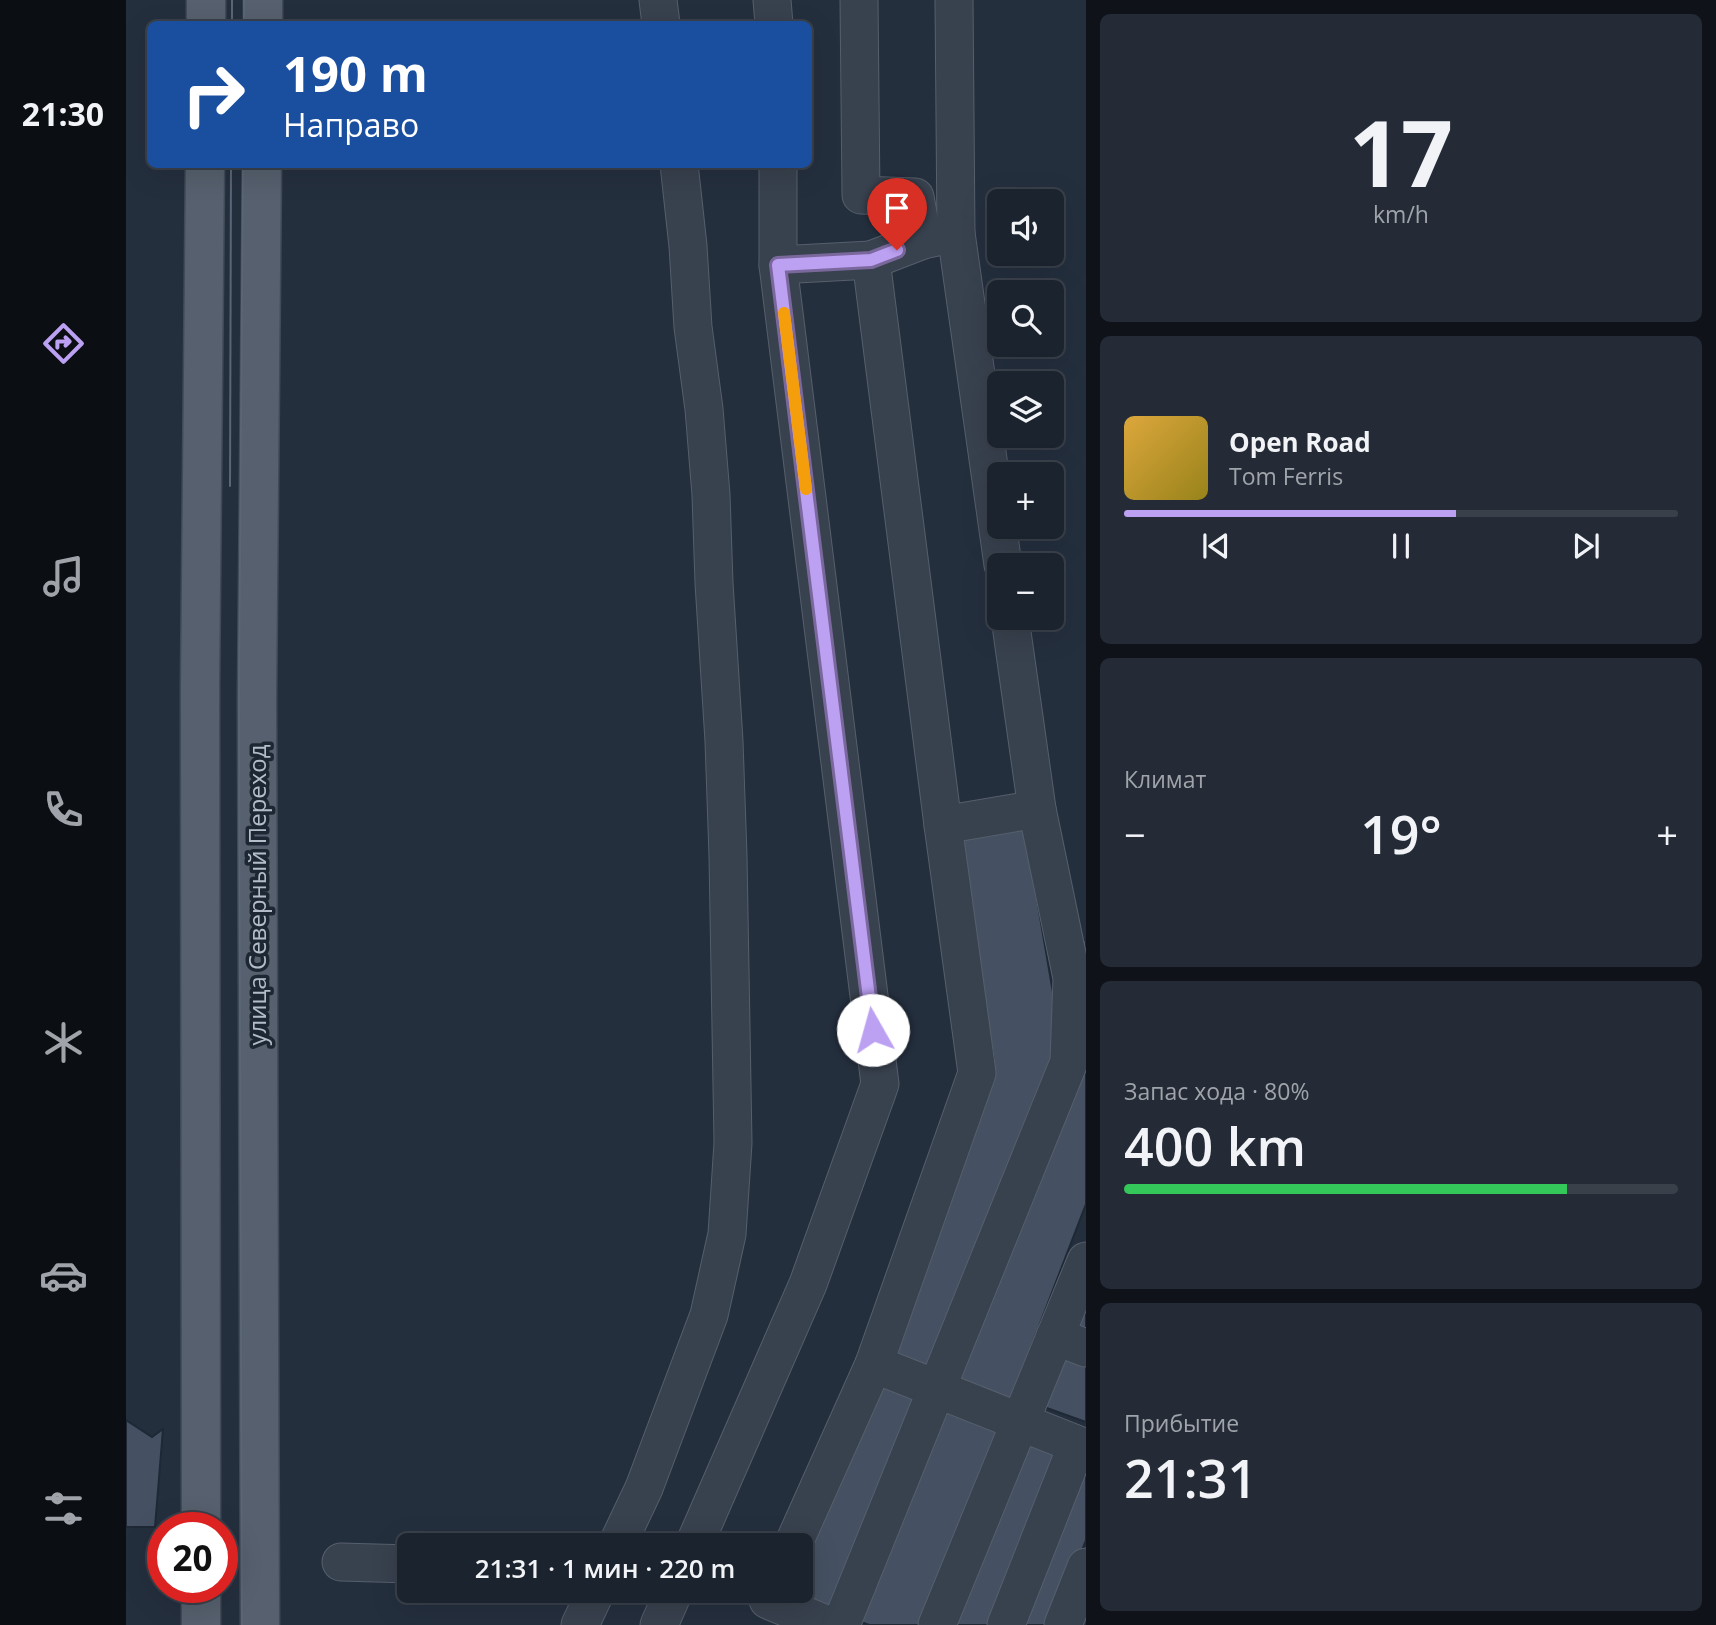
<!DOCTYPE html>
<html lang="ru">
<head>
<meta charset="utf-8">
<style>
  :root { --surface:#1b232e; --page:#242b36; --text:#f1f3f6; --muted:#a0a4aa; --line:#39404a; --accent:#bca0f2 }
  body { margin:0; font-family:"Open Sans",sans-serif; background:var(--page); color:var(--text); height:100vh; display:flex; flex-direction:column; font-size:26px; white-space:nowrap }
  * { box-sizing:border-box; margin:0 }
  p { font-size:23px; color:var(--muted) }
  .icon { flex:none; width:38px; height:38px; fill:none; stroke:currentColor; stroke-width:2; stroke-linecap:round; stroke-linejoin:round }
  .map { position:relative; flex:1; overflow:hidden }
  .drawer { display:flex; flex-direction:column; gap:14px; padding:14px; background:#0f1319; width:630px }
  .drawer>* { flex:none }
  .top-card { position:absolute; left:21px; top:21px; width:665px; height:147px; border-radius:10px; box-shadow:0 7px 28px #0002,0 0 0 2px var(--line); background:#1a4fa0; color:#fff; overflow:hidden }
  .tools { position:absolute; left:861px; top:189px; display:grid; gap:14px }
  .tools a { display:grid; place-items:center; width:77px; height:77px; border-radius:10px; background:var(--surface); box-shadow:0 7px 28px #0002,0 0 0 2px var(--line); font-size:35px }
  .speed { position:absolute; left:21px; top:1512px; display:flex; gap:14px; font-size:35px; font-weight:700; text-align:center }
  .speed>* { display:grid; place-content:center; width:91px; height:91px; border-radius:50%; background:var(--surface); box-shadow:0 7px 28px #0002,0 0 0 2px var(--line); line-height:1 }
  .speed .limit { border:10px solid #d22; background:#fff; color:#111 }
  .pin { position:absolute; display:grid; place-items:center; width:60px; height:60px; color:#fff; margin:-72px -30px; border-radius:50% 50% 50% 0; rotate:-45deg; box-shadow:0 0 7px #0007 }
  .pin .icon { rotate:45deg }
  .me { position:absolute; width:77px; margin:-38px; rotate:353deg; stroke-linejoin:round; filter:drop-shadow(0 0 5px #0008) }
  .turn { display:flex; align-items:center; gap:24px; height:147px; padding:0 21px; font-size:32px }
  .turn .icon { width:91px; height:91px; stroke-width:2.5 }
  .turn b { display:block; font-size:49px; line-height:60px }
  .big { font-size:52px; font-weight:600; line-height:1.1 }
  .drawer .tile { flex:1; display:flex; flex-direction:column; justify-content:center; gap:10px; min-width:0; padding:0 24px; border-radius:10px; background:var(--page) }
  .drawer .dial { align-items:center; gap:0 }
  .dial b { font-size:91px; line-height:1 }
  .song { display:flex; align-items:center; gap:21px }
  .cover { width:84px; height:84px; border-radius:10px; background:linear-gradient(135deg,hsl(40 70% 55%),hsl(50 70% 35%)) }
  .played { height:7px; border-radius:4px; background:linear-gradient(90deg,var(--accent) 60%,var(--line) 60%) }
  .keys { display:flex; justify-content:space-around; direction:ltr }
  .heat { display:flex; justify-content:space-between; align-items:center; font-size:38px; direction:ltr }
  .charge { height:10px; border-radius:5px; background:linear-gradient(90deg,#34c759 80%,var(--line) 0) }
  .trip { position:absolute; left:271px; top:1533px; width:416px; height:70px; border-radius:10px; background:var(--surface); box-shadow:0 7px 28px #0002,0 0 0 2px var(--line); font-weight:600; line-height:70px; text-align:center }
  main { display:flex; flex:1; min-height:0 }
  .menu { display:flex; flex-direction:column; width:126px; justify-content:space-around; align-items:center; background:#0b0e12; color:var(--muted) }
  .menu .icon { width:49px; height:49px }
  .menu .on { color:var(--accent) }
  .menu b { font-size:32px; color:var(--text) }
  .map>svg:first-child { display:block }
  .building { fill:#455162; stroke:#1f2835; stroke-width:2 }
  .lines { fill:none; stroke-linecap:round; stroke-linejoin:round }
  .minor-casing { stroke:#565f6c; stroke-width:39 }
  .major-casing { stroke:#414a57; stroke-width:41 }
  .minor { stroke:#38414e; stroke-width:37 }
  .major { stroke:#56606e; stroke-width:38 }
  .tram { stroke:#5a6575; stroke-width:2 }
  .route-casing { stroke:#7a689d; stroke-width:18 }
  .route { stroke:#bca0f2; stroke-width:12 }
  .slow { stroke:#f59e0b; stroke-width:12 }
  .labels { text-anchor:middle; stroke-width:7; stroke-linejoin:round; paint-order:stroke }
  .street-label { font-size:24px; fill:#b4bcc9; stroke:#1d2633 }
</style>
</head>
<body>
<main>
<nav class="menu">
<b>21:30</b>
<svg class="icon on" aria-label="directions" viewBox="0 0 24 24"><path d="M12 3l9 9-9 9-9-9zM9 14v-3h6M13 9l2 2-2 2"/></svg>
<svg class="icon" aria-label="music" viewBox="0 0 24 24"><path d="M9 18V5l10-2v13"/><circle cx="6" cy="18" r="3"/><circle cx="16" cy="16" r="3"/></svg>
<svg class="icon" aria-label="phone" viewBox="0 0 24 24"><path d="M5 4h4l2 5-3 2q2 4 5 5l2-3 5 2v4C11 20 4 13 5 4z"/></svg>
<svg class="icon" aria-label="climate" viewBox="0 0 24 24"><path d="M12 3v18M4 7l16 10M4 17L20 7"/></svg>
<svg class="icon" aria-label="car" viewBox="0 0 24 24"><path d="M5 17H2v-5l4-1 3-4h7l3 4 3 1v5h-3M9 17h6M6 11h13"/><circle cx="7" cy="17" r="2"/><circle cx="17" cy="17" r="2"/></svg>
<svg class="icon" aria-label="filters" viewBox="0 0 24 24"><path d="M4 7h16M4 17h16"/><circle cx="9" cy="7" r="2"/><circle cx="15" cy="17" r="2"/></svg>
</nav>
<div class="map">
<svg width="960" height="1625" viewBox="0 0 960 1625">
  <rect width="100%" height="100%" fill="#242f3e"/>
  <g class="building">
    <path d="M 898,823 L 938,1057 L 808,1375 L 759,1355 L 868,1061 L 831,835 Z"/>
    <path d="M 946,931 L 960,941 L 960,1204 L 882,1407 L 831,1384 L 960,1033 Z"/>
    <path d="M 960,1310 L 960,1335 L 950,1331 Z"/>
    <path d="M 939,1355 L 960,1364 L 960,1422 L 918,1407 Z"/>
    <path d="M 752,1380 L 795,1399 L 709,1609 L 664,1591 L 676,1591 L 676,1554 Z"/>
    <path d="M 819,1405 L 876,1429 L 796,1625 L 743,1625 L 730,1620 Z"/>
    <path d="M 0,1420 L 26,1437 L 37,1429 L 29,1527 L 0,1527 Z"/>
    <path d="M 902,1439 L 934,1452 L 867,1625 L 826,1625 Z"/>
    <path d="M 960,1460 L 960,1540 L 927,1625 L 893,1625 Z"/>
  </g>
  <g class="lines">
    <defs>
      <g id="minor">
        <path d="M 532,0 L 535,24"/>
        <path d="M 646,0 L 648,24"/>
        <path d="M 733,0 L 735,195 L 789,197 L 797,240"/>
        <path d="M 828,0 L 830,233"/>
        <path d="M 745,260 L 797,240 L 830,233 L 877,565"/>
        <path d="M 652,265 L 652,164"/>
        <path d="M 884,618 L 911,809"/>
        <path d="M 929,1336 L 960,1348"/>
        <path d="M 748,1364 L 960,1448"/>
        <path d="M 491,1545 L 518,1488 L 583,1315 L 601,1234 L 607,1143 L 602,856 L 598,741 L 588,583 L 585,495 L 578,409 L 567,327 L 562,246 L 553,164"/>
        <path d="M 568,1545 L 682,1284 L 754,1084 L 652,265 L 745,260 L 817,825 L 851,1073 L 748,1364 L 667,1545"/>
        <path d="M 215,1562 L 284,1564"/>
        <path d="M 642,1600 L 702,1625"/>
        <path d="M 454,1625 L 470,1591"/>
        <path d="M 533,1625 L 548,1591"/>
        <path d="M 715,1625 L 943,1062 L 946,978 L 911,809 L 817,825"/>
        <path d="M 811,1625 L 960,1261"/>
        <path d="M 880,1625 L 951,1445"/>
        <path d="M 937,1625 L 960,1567"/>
      </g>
      <g id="major">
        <path d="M 80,24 L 80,0"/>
        <path d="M 137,24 L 137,0"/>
        <path d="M 75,1528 L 74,688 L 79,164"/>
        <path d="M 75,1587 L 75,1625"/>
        <path d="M 134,1625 L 131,698 L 136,164"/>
      </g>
    </defs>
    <use href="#minor" class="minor-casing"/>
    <use href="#major" class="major-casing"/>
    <use href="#minor" class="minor"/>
    <use href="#major" class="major"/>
    <g class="tram">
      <path d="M 106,24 L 106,0"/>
      <path d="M 118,24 L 118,0"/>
      <path d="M 104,486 L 105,164"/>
      <path d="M 116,1625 L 113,697 L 117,164"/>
    </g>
  </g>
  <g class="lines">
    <defs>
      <path id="route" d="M 747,1030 L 652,265 L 745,260 L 771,250"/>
    </defs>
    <use href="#route" class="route-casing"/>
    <use href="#route" class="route"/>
    <path class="slow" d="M 658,313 L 680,489"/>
  </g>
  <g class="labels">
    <g class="street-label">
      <text transform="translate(132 895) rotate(-90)" y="8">улица Северный Переход</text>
    </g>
  </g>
</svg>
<div class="tools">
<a><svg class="icon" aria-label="sound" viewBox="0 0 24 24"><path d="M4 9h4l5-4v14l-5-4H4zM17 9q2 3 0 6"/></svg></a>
<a><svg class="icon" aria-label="search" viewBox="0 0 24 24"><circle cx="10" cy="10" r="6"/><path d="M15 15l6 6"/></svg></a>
<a><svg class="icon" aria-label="layers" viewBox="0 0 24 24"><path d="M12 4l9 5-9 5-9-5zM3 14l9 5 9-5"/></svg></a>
<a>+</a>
<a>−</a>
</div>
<div class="speed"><div class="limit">20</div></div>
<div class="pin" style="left:771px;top:250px;background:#d93025"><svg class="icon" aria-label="arrive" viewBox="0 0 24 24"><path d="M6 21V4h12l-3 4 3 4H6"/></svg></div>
<svg class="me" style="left:747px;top:1030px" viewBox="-20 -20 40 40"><circle r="19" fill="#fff"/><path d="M0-13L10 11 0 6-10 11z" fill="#bca0f2"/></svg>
<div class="trip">21:31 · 1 мин · 220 m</div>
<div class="top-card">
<div class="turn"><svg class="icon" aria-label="right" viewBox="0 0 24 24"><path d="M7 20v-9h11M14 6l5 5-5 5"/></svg><div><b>190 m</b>Направо</div></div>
</div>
</div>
<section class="drawer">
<div class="tile dial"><b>17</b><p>km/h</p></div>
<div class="tile">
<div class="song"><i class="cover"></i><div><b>Open Road</b><p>Tom Ferris</p></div></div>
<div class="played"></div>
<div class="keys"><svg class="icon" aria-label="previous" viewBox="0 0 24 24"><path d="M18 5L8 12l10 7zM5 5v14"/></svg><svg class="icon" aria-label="pause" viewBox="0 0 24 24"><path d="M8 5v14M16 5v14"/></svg><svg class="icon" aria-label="next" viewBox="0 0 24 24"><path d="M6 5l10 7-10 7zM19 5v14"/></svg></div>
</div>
<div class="tile"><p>Климат</p>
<div class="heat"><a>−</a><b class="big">19°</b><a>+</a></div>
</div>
<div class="tile"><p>Запас хода · 80%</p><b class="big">400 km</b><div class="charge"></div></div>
<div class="tile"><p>Прибытие</p><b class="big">21:31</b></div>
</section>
</main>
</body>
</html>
